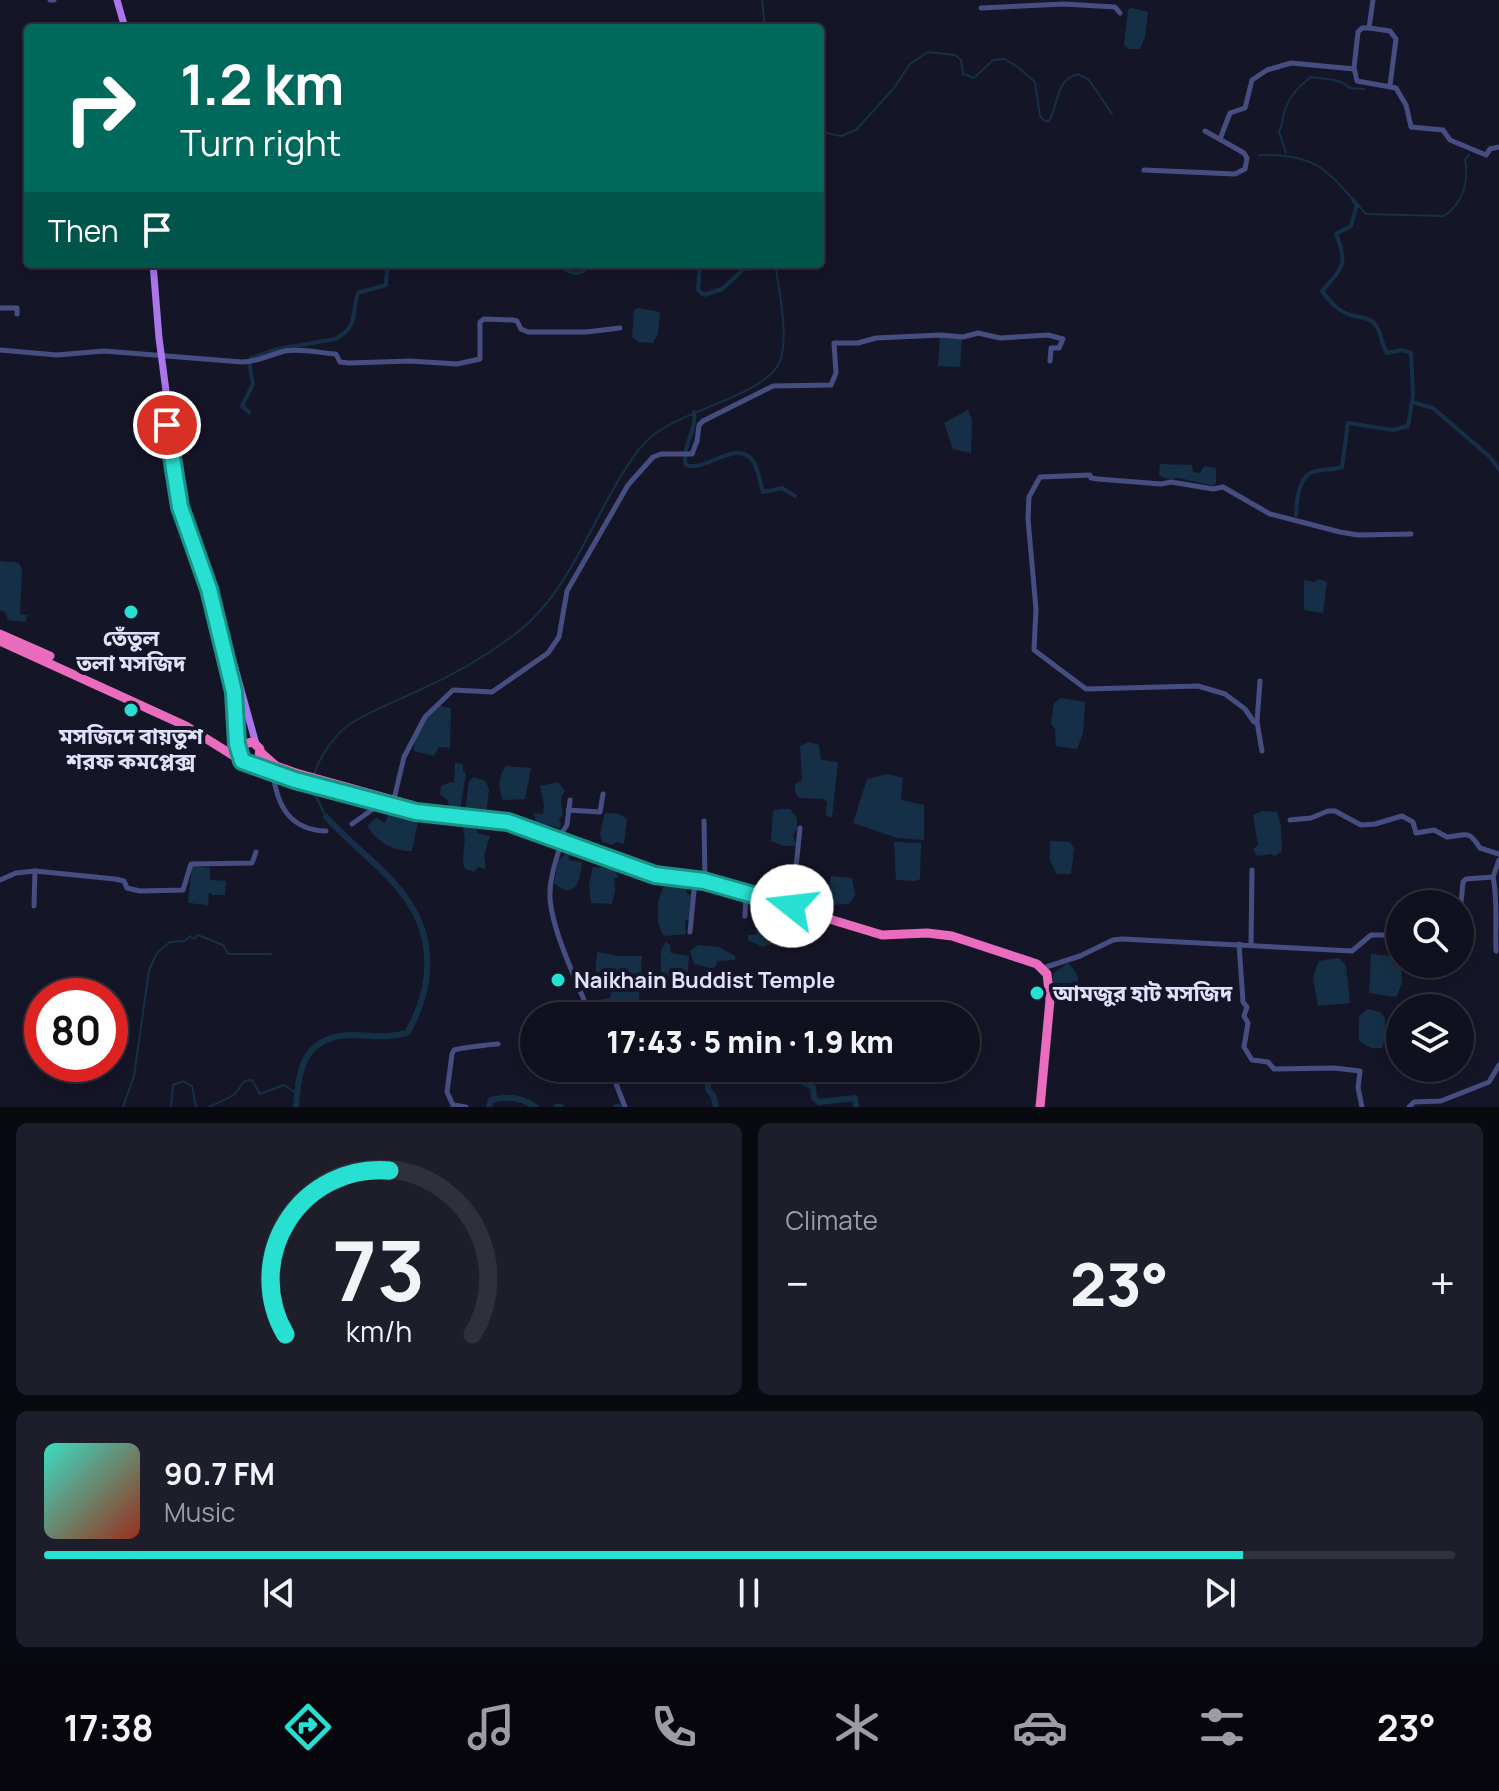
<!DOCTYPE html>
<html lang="en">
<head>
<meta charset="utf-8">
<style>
  :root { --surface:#10101e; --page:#1e1e2b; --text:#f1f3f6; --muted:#9c9da4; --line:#30303c; --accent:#27e0d2 }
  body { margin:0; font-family:Manrope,"Noto Sans Bengali",sans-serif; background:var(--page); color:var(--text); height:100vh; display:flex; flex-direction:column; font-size:30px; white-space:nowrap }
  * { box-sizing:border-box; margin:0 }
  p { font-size:26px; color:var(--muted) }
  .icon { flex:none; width:44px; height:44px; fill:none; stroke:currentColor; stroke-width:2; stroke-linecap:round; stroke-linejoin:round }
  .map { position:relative; height:1107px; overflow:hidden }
  .panel { display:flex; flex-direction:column; gap:16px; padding:16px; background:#090910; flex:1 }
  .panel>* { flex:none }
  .top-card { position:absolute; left:24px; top:24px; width:800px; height:244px; border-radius:8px; box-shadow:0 4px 12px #0003,0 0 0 2px var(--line); background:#00695c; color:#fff; overflow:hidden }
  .fabs { position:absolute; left:1386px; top:890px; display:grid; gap:16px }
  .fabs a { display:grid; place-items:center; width:88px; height:88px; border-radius:50%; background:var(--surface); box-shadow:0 4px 12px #0003,0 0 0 2px var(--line); font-size:40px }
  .speed { position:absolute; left:24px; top:978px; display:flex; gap:16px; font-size:40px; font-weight:700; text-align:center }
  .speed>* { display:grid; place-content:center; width:104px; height:104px; border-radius:50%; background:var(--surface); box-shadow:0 4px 12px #0003,0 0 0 2px var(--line); line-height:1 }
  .speed .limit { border:12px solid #d22; background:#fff; color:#111 }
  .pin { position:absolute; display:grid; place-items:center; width:68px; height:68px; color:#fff; margin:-34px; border:4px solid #fff; border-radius:50%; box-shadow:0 2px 8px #0007 }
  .me { position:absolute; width:88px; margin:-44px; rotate:286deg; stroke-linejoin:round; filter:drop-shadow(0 0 6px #0008) }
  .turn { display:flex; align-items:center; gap:28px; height:168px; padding:0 24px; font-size:36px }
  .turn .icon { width:104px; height:104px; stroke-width:2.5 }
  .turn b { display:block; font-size:56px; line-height:68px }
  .then { display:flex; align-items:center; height:76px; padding:0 24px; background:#0003; gap:16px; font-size:30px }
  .big { font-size:60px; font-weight:800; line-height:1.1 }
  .panel .card { flex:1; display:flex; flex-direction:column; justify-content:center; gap:12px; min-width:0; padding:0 28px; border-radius:12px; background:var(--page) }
  .panel .dial { align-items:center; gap:0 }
  .dial svg { height:208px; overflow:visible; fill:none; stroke:var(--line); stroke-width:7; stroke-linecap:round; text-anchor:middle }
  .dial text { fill:var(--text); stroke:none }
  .song { display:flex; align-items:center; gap:24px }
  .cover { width:96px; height:96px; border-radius:12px; background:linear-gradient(135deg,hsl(170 70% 55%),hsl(10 70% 35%)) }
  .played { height:8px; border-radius:4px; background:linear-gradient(90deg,var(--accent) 85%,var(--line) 85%) }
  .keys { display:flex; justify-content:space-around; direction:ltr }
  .heat { display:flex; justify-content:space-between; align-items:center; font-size:44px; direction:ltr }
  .panel .tiles { flex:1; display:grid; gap:16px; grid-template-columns:1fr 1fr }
  .card:last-child { grid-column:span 2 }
  .trip { position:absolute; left:520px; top:1002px; width:460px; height:80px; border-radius:40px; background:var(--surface); box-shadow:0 4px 12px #0003,0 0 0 2px var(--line); font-weight:800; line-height:80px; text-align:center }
  .menu { display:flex; height:128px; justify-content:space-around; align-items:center; background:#06060c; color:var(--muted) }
  .menu .icon { width:56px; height:56px }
  .menu .current { color:var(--accent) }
  .menu b { font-size:36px; color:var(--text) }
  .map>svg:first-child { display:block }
  .water { fill:#153046 }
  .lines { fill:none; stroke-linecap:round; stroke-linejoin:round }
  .stream { stroke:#153046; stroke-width:2 }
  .canal { stroke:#153046; stroke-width:4 }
  .river { stroke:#153046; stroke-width:6 }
  .minor { stroke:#464e81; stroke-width:5 }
  .major { stroke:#ab76ec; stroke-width:7 }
  .highway { stroke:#ea6cbf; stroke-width:9 }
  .route-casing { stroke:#199288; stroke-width:20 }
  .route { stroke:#27e0d2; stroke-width:14 }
  .poi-dot { fill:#27e0d2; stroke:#151528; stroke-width:3 }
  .labels { text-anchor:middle; stroke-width:8; stroke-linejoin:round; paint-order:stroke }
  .poi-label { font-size:22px; font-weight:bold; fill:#e0e2fb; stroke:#151528 }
</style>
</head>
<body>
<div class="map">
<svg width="1499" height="1107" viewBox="0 0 1499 1107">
  <rect width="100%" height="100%" fill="#151528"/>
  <g class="water">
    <path d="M 1131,8 L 1148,12 L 1145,37 L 1140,49 L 1129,49 L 1124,45 L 1128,10 Z"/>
    <path d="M 638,308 L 660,312 L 658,334 L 653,343 L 638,342 L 632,337 L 634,310 Z"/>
    <path d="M 940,336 L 962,339 L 960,367 L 938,366 Z"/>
    <path d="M 968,410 L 972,420 L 971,453 L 953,449 L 944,423 Z"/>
    <path d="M 1160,464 L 1192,465 L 1193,472 L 1200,473 L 1204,466 L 1216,468 L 1216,483 L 1213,486 L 1179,478 L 1166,479 L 1159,475 Z"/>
    <path d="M 0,561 L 19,563 L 22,570 L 20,614 L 28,615 L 25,622 L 8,620 L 5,612 L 0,610 Z"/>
    <path d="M 1318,579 L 1327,582 L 1323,613 L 1304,610 L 1304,580 L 1315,582 Z"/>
    <path d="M 1061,698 L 1085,702 L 1083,733 L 1077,749 L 1056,746 L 1055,729 L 1051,723 L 1054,703 Z"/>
    <path d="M 440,706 L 451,708 L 450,748 L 439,747 L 434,756 L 414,751 C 414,733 426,717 440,706 Z"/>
    <path d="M 809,742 L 819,745 L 821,760 L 838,762 L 832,817 L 830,817 L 826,815 L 827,802 L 824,799 L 799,798 L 795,792 L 795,784 L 802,780 L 800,746 Z"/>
    <path d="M 455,763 L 463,764 L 463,771 L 466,774 L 460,810 L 450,810 L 448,801 L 440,794 L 441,786 L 451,782 L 454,783 Z"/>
    <path d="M 506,766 L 531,768 L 525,799 L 503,800 C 498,789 498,775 506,766 Z"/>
    <path d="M 888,774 L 903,778 L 901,800 L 924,805 L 924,840 L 897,838 L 853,823 L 867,779 Z"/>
    <path d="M 474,777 L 485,781 L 489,790 L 486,814 L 465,811 L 469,781 Z"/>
    <path d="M 558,782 L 565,791 C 558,798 562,806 563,815 L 559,819 L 561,824 L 560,828 L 549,825 L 541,831 L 537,829 L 534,813 L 543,814 L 544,805 L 540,786 Z"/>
    <path d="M 390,809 L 419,816 L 412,851 C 391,851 378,842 367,826 L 376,818 L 385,823 Z"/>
    <path d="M 779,809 L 790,809 L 797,818 L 797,829 L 793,835 L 796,846 L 784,846 L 771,841 L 773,811 Z"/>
    <path d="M 1263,811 L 1277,812 L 1281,826 L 1282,851 L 1275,856 L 1271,854 L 1257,856 L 1253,849 L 1258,845 L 1253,815 Z"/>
    <path d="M 605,813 L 619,814 L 627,819 L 624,844 L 617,842 L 612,845 L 602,842 L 600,834 Z"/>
    <path d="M 464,824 L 473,824 L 478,833 L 490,836 L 484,855 L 486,869 L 478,867 L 474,872 L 465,869 C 460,856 468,841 463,830 Z"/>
    <path d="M 1050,841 L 1070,842 L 1074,848 L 1071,874 L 1057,874 L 1050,861 Z"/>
    <path d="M 894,842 L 921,843 L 920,879 L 915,881 L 896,880 Z"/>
    <path d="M 565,854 L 569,855 L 569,860 L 582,862 C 581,879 575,902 554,883 L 559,860 Z"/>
    <path d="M 192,866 L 210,868 L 210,880 L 226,881 L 225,895 L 212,895 L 209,892 L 208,905 L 188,903 Z"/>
    <path d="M 593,867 L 615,868 L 618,877 L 614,879 L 615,891 L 612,904 L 591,903 L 589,885 Z"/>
    <path d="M 831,876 L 852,878 L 855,895 L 849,904 L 830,905 L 829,886 Z"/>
    <path d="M 666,884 L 686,889 L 687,894 L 692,895 L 689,920 L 685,920 L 686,934 L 665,936 C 654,925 656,896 666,884 Z"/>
    <path d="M 754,905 L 772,910 C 778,921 775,933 772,944 L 763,947 L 748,940 L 748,935 L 756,935 L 757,928 L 750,916 Z"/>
    <path d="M 666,942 L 670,945 L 671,953 L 689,956 L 687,980 L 666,980 L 661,976 L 661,950 Z"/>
    <path d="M 698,945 L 719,947 L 735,956 L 735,960 L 718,961 L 714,969 L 694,964 L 690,951 Z"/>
    <path d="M 597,952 L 619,956 L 642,956 L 638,1016 L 607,1016 L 607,1007 L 602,1005 L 605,1015 L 592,1016 L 589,1007 L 600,1006 L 597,1005 L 597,1000 L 610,998 L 613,985 L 600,983 L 595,977 Z"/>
    <path d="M 1371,954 L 1400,957 L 1402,983 L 1396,997 L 1369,993 Z"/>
    <path d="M 1339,958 L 1346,966 L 1350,1003 L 1318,1006 L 1313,978 L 1319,961 Z"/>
    <path d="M 1068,963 C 1082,976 1080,987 1073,1003 L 1069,1001 L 1055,1003 L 1052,983 L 1054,973 Z"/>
    <path d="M 1367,1009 L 1380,1012 L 1385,1018 L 1385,1039 L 1382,1048 L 1372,1048 L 1359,1041 L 1359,1017 Z"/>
  </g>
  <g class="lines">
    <g class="stream">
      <path d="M 762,0 L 765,28"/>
      <path d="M 820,132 L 841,136 L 856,130 L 894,88 L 910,64 L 928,52 L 955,55 L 961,60 L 963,74 L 974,78 L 993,60 L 1005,59 L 1019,68 L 1035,82 L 1040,116 L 1045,121 L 1049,121 C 1059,104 1055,80 1078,74 L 1089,80 L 1112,114"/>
      <path d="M 1286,153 L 1279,132 C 1283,125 1282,121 1284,113 C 1288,98 1299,86 1311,77 C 1326,80 1338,77 1350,88 L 1364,89"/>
      <path d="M 1259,155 C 1319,153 1328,172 1366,214 L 1444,216 C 1464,202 1469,183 1465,159 L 1469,155"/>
      <path d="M 314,775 C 319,757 336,732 353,722 C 375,709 401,699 424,688 C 457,673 489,654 518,632 C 566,594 588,531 618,481 C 628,465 637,449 651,437 C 681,410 766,396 780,361 C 789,337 779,289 775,264"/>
      <path d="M 313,790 L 326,817"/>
      <path d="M 123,1107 L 134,1076 L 149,970 L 157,953 L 170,942 L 185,941 L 190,936 L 194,939 L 198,935 L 223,945 L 228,954 L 271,954"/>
      <path d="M 171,1107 L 173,1085 L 183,1081 L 192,1086 L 196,1107"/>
      <path d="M 209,1107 C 216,1103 226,1100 233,1095 C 243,1089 238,1080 252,1080 L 260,1094 L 284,1085 L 296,1093"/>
    </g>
    <g class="canal">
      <path d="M 559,264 C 570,275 580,277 591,264"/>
      <path d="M 700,264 L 698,290 L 704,295 L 722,289 L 744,269 L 776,267"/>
      <path d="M 1412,402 L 1433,408 L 1490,457 L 1499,469"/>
      <path d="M 249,412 L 242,406 L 253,384 L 249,362 L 251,358 L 278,349 L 335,339 C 359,327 351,314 358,293 L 386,285 L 387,271 L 383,264"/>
      <path d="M 694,412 C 697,432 681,447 686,465 C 705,473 736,438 753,461 C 758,468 760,483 763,492 L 782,488 L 795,496"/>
      <path d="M 1296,515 C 1297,499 1298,475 1316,471 C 1325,469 1333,470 1342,467 L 1348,423 L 1393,430 L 1408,426 L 1413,396 L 1411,353 L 1402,350 L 1387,353 C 1380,343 1382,327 1370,320 C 1364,317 1357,317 1351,315 C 1338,311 1330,302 1322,291 C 1342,268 1349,265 1336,234 L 1351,226 L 1357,205 L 1353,200"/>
    </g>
    <g class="river">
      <path d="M 785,1068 L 793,1077 L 813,1087 L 814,1098 L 819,1102 L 855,1098 L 856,1107"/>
      <path d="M 296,1107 C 298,1069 304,1037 350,1035 C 371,1035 385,1039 407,1033 C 421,1009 429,985 427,957 C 425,893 365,860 326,817"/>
      <path d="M 489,1107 L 491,1100 C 510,1096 520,1097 536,1107"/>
      <path d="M 557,1107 L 561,1107"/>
      <path d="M 616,1107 L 619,1107"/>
      <path d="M 716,1107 L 714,1097 L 708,1089 C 707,1075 720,1073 731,1068"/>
    </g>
    <g class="minor">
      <path d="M 50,0 L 54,0"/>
      <path d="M 1373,0 L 1369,28 L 1390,31 L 1396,39 L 1390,85"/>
      <path d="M 981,8 L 1064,4 L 1115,7 L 1120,13"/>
      <path d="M 1369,28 L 1362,28 L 1358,32 L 1354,68 L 1357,81 L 1396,88 L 1406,105 L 1411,127 L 1443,130 L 1450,140 L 1486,155 L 1490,149 L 1499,147"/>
      <path d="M 1220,139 L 1230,113 L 1245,108 L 1252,80 L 1267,70 L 1291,63 L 1354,69"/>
      <path d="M 1144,170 L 1235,174 L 1245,169 L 1247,158 L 1244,153 L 1205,131"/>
      <path d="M 0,308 L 17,308 L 17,314"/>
      <path d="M 0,350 L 57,355 L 104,351 L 242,362 C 258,362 269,355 285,351 C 302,348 319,353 336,354 L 340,362 L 349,363 L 410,361 L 457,364 L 480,359 L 480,322 L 484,319 L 513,320 L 517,321 L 521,329 L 528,332 L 586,332 L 620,328"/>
      <path d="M 1257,722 L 1260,681"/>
      <path d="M 1262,751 L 1257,722 L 1254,722 L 1245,709 L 1225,694 L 1198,686 L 1086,689 L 1034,650 L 1036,609 L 1028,519 L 1029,497 L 1040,477 L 1090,475 L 1091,478 L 1098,479 L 1161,484 L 1171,482 L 1213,489 L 1223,487 L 1270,514 L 1340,532 L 1358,535 L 1411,534"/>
      <path d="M 273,773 C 277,806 290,830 326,831"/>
      <path d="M 394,799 L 404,757 L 425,717 L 453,690 L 492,692 L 548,653 L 559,637 L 567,591 L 628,485 L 653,457 L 661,454 L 692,454 L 697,441 L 699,425 L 703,421 L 773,386 L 831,385 L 836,373 L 834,343 L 858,343 L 876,338 L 941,335 L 963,337 L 978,333 L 1000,338 L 1048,335 L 1063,339 L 1059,348 L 1051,348 L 1050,361"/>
      <path d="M 568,810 L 600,812 L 603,794"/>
      <path d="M 1290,820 L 1311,818 L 1328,811 L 1335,811 L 1361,825 L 1375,824 L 1402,816 L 1413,822 L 1416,833 L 1434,830 L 1447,837 C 1467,835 1468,829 1480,848 L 1499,854"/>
      <path d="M 704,821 L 705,880"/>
      <path d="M 352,824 L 380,804"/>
      <path d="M 558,839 L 567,825 L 570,800"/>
      <path d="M 561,843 C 556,860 549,880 550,898 C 552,931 578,985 591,1016"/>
      <path d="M 35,871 L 115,879 L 124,881 L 127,888 L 140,891 L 183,890 L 191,864 L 252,863 L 256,852"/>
      <path d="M 1493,877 C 1498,901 1495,926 1496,951"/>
      <path d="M 0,880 L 16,873 L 35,871 L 34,906"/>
      <path d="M 792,906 L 800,828"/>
      <path d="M 1460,913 L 1463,882 L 1466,879 L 1493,877 L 1499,860"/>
      <path d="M 745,916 L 746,894"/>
      <path d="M 690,932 L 695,880"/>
      <path d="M 1239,944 L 1243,1002 L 1247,1007 L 1244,1016 L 1248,1023 L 1244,1047 L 1252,1060 L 1268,1062 L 1274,1069 L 1334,1068 L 1360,1071 L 1358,1088 L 1362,1107"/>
      <path d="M 1251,944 L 1252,870"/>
      <path d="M 1043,968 L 1080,956 L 1113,940 L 1122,939 L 1352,951 L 1371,935 L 1400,935"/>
      <path d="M 610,1068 L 625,1107"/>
      <path d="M 466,1107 L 453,1105 L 447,1092 L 452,1054 L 454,1050 C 459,1048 495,1044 498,1044"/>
      <path d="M 1409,1107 L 1414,1102 L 1441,1101 L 1489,1082 L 1499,1065"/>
    </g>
    <g class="major">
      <path d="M 117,0 L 125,28"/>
      <path d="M 153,264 L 159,338 L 175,459 L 178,497 L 218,623 L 234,692 L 236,737 L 240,748"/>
      <path d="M 226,636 L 256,744"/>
    </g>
    <g class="highway">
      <path d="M 0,634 L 50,656"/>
      <path d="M 0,641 L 186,726 L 242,761"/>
      <path d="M 239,750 L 240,758 L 245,762 L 295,780 L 416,812 L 508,822 L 655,875 L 704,881 L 882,935 L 927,933 L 952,936 L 1037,964 L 1047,974 L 1050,1000 L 1040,1107"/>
      <path d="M 239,750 L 243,744 L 253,742 L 260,749 L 259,757"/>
      <path d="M 260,752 L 276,766 L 296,773 L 411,805"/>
    </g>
  </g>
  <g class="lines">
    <defs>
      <path id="route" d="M 167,425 L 180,507 L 209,589 L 234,692 L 237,744 L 242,761 L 295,780 L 416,812 L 508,822 L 655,875 L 704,881 L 792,906"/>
    </defs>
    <use href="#route" class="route-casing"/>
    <use href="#route" class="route"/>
  </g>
  <g class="poi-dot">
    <circle cx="131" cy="612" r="8"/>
    <circle cx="131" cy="710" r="8"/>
    <circle cx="558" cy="980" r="8"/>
    <circle cx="1037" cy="993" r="8"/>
  </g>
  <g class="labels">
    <g class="poi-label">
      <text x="131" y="646">তেঁতুল<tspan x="131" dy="25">তলা মসজিদ</tspan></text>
      <text x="131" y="744">মসজিদে বায়তুশ<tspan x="131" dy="25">শরফ কমপ্লেক্স</tspan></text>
      <text x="574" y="988" text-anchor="start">Naikhain Buddist Temple</text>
      <text x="1053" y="1001" text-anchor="start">আমজুর হাট মসজিদ</text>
    </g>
  </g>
</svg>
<div class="fabs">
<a><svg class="icon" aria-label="search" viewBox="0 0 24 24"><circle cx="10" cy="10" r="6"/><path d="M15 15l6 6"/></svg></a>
<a><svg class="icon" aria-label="layers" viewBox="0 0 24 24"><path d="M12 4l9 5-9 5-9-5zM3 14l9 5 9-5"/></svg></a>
</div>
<div class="speed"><div class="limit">80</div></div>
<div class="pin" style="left:167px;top:425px;background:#d93025"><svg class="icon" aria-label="arrive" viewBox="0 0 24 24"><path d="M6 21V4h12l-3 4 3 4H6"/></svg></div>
<svg class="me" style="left:792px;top:906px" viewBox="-20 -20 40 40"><circle r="19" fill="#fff"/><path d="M0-13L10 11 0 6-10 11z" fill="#27e0d2"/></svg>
<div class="trip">17:43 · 5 min · 1.9 km</div>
<div class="top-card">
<div class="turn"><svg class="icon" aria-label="right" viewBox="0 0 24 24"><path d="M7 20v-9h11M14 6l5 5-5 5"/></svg><div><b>1.2 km</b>Turn right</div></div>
<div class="then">Then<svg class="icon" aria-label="arrive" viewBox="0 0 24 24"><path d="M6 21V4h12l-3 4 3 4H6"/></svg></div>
</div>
</div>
<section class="panel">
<div class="tiles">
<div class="card dial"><svg viewBox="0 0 100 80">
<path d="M14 69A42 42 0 1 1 86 69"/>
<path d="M14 69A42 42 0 0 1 54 6" stroke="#27e0d2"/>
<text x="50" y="56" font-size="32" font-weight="700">73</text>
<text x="50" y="72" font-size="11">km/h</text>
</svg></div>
<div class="card"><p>Climate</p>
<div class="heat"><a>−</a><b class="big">23°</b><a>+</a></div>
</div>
<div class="card">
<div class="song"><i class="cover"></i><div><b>90.7 FM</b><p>Music</p></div></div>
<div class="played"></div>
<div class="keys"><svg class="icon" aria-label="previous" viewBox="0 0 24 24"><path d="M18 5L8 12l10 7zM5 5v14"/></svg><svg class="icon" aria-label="pause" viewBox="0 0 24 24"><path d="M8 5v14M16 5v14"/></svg><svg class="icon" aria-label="next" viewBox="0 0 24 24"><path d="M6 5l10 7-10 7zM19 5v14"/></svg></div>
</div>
</div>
</section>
<nav class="menu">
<b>17:38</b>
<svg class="icon current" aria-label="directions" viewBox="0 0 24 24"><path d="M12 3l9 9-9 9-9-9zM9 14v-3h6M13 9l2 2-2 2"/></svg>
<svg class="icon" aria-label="music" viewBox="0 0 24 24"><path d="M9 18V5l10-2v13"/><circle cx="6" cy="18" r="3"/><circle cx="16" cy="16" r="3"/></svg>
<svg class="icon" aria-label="phone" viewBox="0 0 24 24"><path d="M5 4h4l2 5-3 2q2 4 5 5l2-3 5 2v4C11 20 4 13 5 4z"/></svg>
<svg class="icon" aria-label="climate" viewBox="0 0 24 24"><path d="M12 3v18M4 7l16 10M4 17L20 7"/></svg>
<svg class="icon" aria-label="car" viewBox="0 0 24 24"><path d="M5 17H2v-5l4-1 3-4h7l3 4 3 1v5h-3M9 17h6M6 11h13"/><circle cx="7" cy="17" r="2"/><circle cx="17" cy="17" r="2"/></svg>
<svg class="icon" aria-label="filters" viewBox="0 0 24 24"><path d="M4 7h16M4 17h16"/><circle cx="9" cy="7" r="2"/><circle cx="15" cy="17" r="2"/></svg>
<b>23°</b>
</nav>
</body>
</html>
